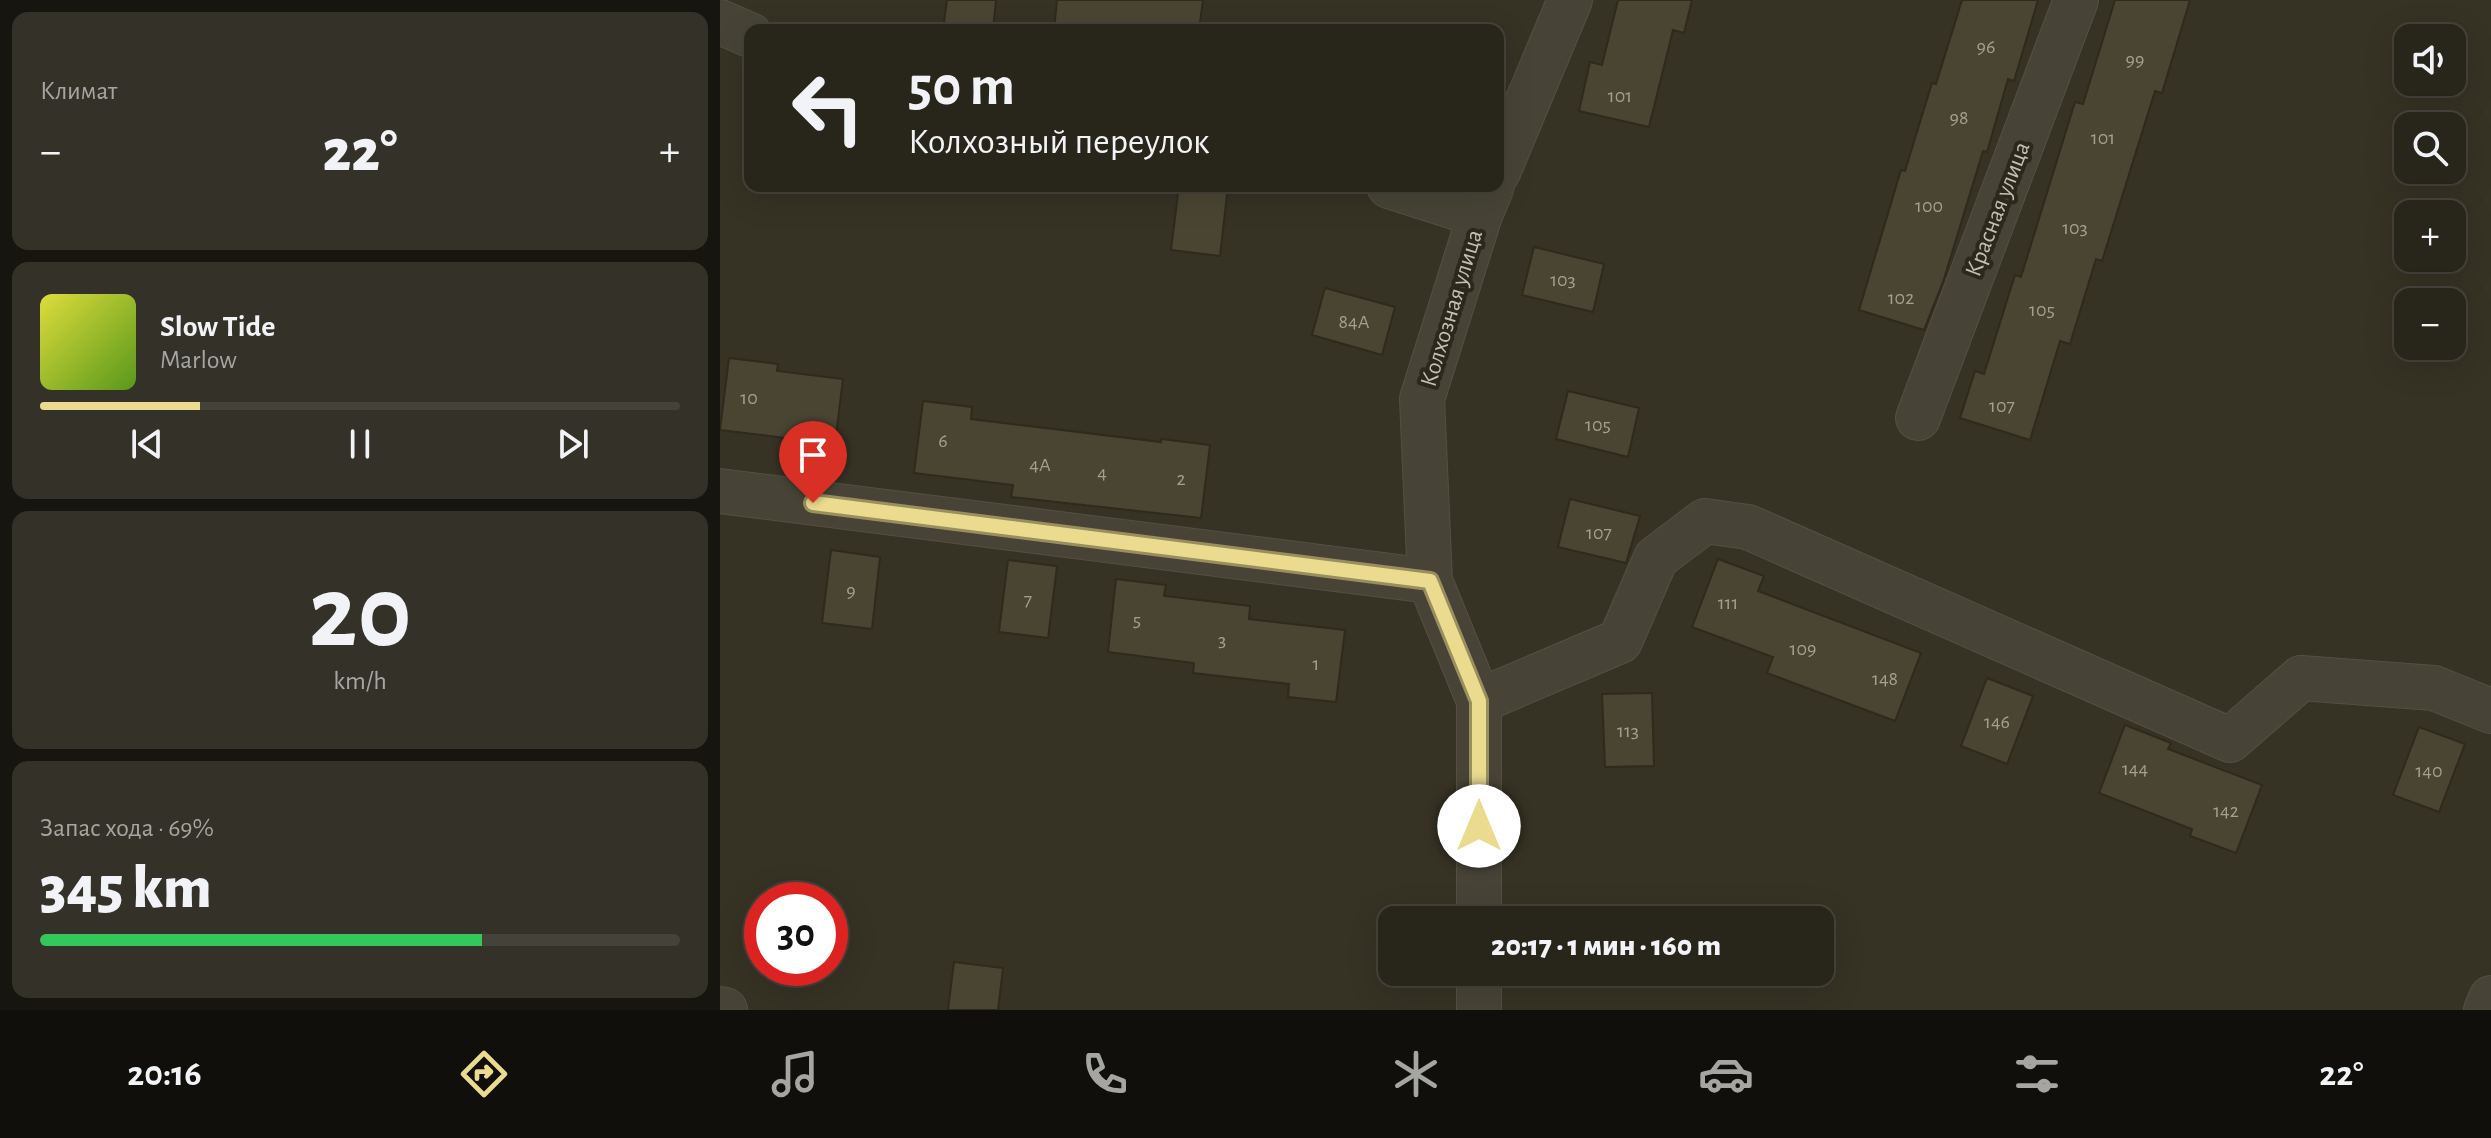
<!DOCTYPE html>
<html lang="ru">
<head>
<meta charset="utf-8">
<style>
  :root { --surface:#28261b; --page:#343228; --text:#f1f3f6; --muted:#a5a5a3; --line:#44433a; --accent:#ebdb8f }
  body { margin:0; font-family:"Alegreya Sans",sans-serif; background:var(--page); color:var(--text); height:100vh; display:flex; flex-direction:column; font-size:30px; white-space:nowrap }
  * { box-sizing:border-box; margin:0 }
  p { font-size:26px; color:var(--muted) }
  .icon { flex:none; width:44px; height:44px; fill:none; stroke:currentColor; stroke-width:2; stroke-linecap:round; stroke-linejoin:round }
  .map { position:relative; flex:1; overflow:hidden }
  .side { display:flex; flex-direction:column; gap:12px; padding:12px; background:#16150f; width:720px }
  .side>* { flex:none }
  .banner { position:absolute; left:24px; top:24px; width:760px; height:168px; border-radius:16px; box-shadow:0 8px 32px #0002,0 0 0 2px var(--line); background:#28261b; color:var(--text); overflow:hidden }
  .controls { position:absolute; left:1674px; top:24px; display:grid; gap:16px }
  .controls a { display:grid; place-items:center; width:72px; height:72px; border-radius:16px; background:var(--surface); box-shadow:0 8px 32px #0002,0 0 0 2px var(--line); font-size:40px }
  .speed { position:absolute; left:24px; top:882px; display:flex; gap:16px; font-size:40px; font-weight:700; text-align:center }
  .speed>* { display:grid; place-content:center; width:104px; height:104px; border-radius:50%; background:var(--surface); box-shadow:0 8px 32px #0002,0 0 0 2px var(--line); line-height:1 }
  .speed .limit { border:12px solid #d22; background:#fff; color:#111 }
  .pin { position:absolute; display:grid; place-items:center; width:68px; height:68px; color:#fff; margin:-82px -34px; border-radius:50% 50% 50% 0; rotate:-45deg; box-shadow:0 0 8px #0007 }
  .pin .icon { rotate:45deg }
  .me { position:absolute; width:88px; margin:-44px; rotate:0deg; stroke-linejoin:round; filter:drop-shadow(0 0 6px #0008) }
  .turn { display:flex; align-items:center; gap:28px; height:168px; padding:0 32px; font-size:36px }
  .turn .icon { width:104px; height:104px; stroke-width:2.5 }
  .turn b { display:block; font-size:56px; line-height:68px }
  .big { font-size:60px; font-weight:800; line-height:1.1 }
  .side .tile { flex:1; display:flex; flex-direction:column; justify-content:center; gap:12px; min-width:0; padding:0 28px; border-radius:16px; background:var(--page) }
  .side .dial { align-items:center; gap:0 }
  .dial b { font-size:104px; line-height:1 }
  .song { display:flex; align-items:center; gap:24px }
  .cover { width:96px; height:96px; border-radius:12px; background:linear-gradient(135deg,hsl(60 70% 55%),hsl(90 70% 35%)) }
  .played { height:8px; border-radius:4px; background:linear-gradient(90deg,var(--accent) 25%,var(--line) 25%) }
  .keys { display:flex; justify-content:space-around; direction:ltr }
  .heat { display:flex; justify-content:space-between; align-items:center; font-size:44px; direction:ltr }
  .charge { height:12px; border-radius:6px; background:linear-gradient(90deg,#34c759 69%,var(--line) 0) }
  .trip { position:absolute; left:658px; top:906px; width:456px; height:80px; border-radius:16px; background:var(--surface); box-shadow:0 8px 32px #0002,0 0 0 2px var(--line); font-weight:800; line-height:80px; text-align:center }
  .tab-bar { display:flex; height:128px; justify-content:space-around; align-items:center; background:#100f0b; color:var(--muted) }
  .tab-bar .icon { width:56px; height:56px }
  .tab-bar .active { color:var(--accent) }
  .tab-bar b { font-size:36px; color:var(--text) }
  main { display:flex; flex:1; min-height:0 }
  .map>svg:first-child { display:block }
  .building { fill:#4a4533; stroke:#2e2b1e; stroke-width:2 }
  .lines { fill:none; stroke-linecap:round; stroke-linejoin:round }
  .minor-casing { stroke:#535043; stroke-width:46 }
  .minor { stroke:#474437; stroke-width:44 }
  .route-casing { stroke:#998e5d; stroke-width:20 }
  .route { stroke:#ebdb8f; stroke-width:14 }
  .labels { text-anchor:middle; stroke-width:8; stroke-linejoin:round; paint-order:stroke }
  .number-label { font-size:20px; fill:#a4a091 }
  .street-label { font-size:24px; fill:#c3c0b2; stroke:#2c291c }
</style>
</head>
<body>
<main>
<section class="side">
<div class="tile"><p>Климат</p>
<div class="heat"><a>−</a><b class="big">22°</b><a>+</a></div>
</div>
<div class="tile">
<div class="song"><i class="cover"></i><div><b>Slow Tide</b><p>Marlow</p></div></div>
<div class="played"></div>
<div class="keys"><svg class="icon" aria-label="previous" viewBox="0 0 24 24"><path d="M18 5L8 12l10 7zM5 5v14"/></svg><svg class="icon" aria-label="pause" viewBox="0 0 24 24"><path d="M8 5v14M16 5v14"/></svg><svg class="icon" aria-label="next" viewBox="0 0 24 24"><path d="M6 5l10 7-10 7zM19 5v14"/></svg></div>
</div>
<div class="tile dial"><b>20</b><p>km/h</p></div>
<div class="tile"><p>Запас хода · 69%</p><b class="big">345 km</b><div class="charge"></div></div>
</section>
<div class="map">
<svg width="1771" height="1010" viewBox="0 0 1771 1010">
  <rect width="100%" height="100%" fill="#363224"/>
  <g class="building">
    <path d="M 227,0 L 276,0 L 273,30 L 223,30 Z"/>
    <path d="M 337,0 L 483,0 L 479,30 L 334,30 Z"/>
    <path d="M 898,0 L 972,0 L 964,33 L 953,30 L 929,127 L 859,111 L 870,62 L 882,65 Z"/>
    <path d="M 1242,0 L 1318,0 L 1294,81 L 1288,79 L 1267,152 L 1263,151 L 1224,279 L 1204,330 L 1139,310 L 1181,170 L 1185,171 L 1212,83 L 1216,84 Z"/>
    <path d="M 1395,0 L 1470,0 L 1442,93 L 1435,91 L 1382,261 L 1376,259 L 1350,344 L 1340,341 L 1310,440 L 1240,418 L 1255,371 L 1264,374 L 1295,275 L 1301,277 L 1355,102 L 1363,104 Z"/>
    <path d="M 459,186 L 508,186 L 500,256 L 451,250 Z"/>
    <path d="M 814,247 L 884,264 L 873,312 L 802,295 Z"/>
    <path d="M 605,288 L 675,307 L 662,355 L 592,335 Z"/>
    <path d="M 9,358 L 58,364 L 57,371 L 123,379 L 114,451 L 65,446 L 66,438 L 0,430 Z"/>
    <path d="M 848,391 L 919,408 L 908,457 L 836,439 Z"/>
    <path d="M 203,401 L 252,407 L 251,419 L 441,442 L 441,439 L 490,445 L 481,518 L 291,497 L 293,485 L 194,473 Z"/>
    <path d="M 850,499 L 920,516 L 906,563 L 838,547 Z"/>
    <path d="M 111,550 L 160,557 L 152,629 L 102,623 Z"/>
    <path d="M 998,559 L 1044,576 L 1038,591 L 1201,653 L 1175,721 L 1047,673 L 1053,657 L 972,627 Z"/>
    <path d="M 288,560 L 337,566 L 328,638 L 279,632 Z"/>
    <path d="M 396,579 L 446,585 L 444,596 L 530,606 L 529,619 L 625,630 L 616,702 L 568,697 L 569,684 L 473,673 L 474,663 L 388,652 Z"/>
    <path d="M 1267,678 L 1313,696 L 1287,764 L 1241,746 Z"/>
    <path d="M 932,693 L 934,766 L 885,767 L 882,694 Z"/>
    <path d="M 1405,725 L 1451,743 L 1448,749 L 1542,785 L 1516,853 L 1470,836 L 1472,829 L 1379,793 Z"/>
    <path d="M 1699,727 L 1745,744 L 1719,812 L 1673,795 Z"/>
    <path d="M 234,962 L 283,968 L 278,1010 L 228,1010 Z"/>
  </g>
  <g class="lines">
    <defs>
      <g id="minor">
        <path d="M 0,22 L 30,35"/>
        <path d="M 778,172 L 850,0"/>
        <path d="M 669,186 L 760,215"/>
        <path d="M 1198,418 L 1356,0"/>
        <path d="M 0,491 L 710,581"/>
        <path d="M 759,701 L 900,641 L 936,558 L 985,521 L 1028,527 L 1510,740 L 1581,678 L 1714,688 L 1771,711"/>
        <path d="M 759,920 L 759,701 L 710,581 L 702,399 L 760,215 L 772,186"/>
        <path d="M 0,1009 L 5,1010"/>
        <path d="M 759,1010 L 759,972"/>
        <path d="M 1766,1010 L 1771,998"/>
      </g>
    </defs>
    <use href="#minor" class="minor-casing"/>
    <use href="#minor" class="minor"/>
  </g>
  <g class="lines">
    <defs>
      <path id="route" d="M 93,503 L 710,581 L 759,701 L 759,826"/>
    </defs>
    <use href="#route" class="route-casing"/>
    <use href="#route" class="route"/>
  </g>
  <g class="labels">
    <g class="number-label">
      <text x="1266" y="53">96</text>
      <text x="1415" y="66">99</text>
      <text x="900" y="102">101</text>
      <text x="1239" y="124">98</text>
      <text x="1383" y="144">101</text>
      <text x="1209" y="212">100</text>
      <text x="1355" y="234">103</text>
      <text x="843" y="286">103</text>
      <text x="1181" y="304">102</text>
      <text x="1322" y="316">105</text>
      <text x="634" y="328">84А</text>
      <text x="29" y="404">10</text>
      <text x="1282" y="412">107</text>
      <text x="878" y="431">105</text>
      <text x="223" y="447">6</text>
      <text x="320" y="471">4А</text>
      <text x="382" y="479">4</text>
      <text x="461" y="485">2</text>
      <text x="879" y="539">107</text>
      <text x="131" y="597">9</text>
      <text x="308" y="606">7</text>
      <text x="1008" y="609">111</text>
      <text x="417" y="626">5</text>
      <text x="502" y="646">3</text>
      <text x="1083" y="655">109</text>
      <text x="596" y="670">1</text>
      <text x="1165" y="685">148</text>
      <text x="1277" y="728">146</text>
      <text x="908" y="737">113</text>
      <text x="1415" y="775">144</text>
      <text x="1709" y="777">140</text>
      <text x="1506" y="817">142</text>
    </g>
    <g class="street-label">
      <text transform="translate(1277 209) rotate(-69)" y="8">Красная улица</text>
      <text transform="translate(731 308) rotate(-73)" y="8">Колхозная улица</text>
    </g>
  </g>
</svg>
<div class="controls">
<a><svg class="icon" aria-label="sound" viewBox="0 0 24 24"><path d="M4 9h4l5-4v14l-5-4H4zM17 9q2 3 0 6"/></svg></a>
<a><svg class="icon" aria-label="search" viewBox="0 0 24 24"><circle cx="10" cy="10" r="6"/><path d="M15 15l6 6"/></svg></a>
<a>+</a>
<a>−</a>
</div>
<div class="speed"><div class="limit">30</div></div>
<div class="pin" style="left:93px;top:503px;background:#d93025"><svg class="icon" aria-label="arrive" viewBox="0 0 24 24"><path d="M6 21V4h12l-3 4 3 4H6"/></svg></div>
<svg class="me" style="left:759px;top:826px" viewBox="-20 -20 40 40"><circle r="19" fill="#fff"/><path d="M0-13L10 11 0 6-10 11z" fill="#ebdb8f"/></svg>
<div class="trip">20:17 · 1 мин · 160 m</div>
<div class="banner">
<div class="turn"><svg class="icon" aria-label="left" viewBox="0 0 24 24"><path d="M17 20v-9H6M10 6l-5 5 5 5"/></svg><div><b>50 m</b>Колхозный переулок</div></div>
</div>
</div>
</main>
<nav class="tab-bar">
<b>20:16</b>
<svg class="icon active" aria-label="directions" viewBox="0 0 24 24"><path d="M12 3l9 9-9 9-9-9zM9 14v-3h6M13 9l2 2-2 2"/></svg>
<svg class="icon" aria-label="music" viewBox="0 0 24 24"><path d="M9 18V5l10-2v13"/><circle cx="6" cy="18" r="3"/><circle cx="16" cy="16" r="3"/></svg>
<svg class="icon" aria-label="phone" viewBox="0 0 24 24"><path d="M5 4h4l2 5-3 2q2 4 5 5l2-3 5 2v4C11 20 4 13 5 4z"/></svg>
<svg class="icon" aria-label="climate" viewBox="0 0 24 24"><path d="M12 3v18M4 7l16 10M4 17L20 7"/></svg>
<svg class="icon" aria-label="car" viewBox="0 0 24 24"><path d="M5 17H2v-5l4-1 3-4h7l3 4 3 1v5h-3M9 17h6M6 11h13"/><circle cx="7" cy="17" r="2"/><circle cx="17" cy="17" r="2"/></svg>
<svg class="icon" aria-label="filters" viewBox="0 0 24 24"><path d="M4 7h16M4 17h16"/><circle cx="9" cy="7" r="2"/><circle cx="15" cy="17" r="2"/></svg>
<b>22°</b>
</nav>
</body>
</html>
